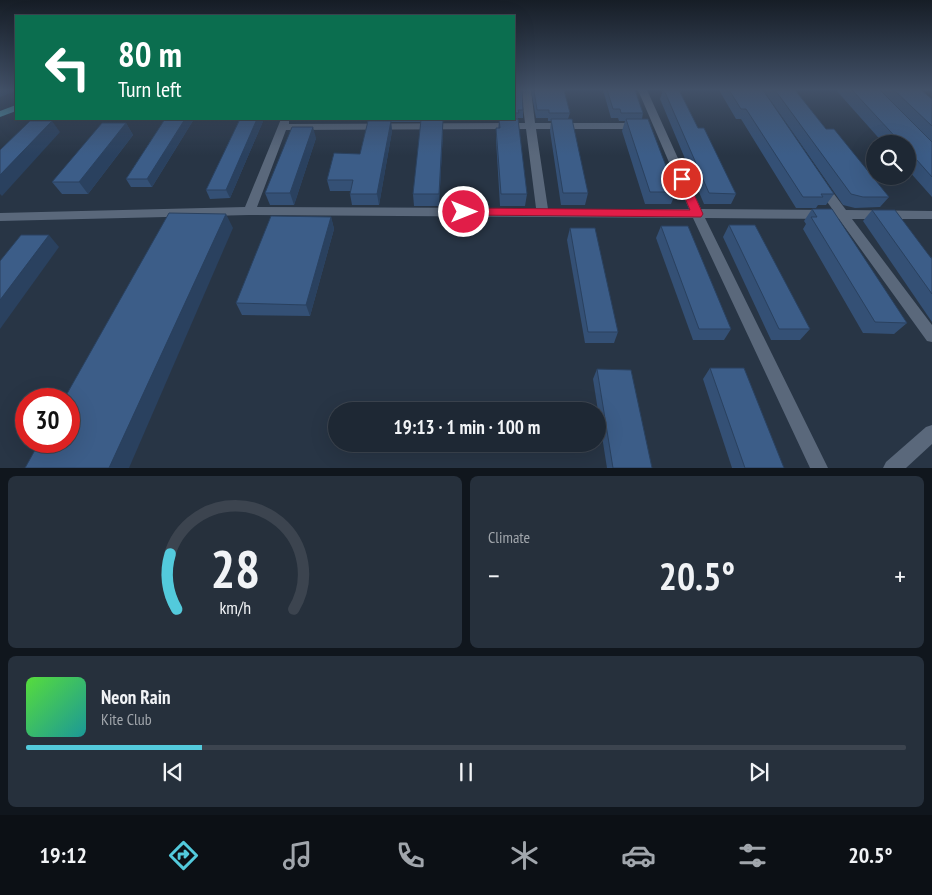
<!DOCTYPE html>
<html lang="en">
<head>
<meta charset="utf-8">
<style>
  :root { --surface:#1e2834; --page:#26303c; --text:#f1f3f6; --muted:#a1a6ac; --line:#3c444f; --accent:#53cadc }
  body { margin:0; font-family:"PT Sans Narrow",sans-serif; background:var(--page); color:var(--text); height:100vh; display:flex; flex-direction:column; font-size:19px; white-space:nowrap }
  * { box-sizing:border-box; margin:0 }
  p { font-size:16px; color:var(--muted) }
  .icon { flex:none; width:28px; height:28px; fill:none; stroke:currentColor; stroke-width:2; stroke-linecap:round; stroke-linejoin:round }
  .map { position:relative; height:468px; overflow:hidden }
  .side { display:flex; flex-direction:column; gap:8px; padding:8px; background:#10161d; flex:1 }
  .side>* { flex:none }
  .hud { position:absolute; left:15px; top:15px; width:500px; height:105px; border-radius:0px; box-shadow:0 5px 20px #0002,0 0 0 1px var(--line); background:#0b6e4f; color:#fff; overflow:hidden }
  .fabs { position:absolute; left:866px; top:135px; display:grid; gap:10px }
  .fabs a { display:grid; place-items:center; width:50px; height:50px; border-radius:50%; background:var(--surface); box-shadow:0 5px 20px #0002,0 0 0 1px var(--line); font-size:25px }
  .speed { position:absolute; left:15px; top:388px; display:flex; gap:10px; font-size:25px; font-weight:700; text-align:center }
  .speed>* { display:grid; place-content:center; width:65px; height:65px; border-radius:50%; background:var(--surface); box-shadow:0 5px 20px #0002,0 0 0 1px var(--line); line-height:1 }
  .speed .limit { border:8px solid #d22; background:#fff; color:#111 }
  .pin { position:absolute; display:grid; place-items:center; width:42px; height:42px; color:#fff; margin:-21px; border:2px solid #fff; border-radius:50%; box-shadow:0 1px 5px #0007 }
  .me { position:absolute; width:55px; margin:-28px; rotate:90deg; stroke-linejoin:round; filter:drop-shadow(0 0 4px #0008) }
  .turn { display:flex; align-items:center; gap:18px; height:105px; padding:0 20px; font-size:22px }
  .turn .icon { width:65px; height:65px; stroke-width:2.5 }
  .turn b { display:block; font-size:35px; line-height:42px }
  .big { font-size:38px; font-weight:800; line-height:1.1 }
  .side .card { flex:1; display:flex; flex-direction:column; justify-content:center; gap:8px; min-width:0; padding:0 18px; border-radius:8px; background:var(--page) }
  .side .dial { align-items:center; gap:0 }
  .dial svg { height:130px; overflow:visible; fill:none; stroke:var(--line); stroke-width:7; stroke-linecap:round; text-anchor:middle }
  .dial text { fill:var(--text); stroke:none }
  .song { display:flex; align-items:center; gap:15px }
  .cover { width:60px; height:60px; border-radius:8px; background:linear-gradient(135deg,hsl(110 70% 55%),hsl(180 70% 35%)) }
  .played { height:5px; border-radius:2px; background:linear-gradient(90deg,var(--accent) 20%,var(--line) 20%) }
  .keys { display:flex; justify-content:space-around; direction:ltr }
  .heat { display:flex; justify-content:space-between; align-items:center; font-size:28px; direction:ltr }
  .side .tiles { flex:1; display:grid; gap:8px; grid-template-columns:1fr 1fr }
  .card:last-child { grid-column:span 2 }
  .trip { position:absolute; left:328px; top:402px; width:278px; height:50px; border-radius:25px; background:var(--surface); box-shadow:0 5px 20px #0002,0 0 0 1px var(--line); font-weight:800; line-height:50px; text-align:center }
  .tabs { display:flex; height:80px; justify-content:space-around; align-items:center; background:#0c1015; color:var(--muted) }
  .tabs .icon { width:35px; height:35px }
  .tabs .on { color:var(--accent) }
  .tabs b { font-size:22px; color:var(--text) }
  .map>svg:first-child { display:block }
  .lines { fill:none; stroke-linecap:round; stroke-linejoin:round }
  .minor { fill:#5a687b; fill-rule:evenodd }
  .major { fill:#4a90a0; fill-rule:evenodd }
  .wall { fill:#345075 }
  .shaded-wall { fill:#2a415f }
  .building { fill:#3c5d88; stroke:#2a415f }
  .route { fill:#e11d48; stroke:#92132f }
</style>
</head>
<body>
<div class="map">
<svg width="932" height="468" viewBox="0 0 932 468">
  <rect width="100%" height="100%" fill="#283545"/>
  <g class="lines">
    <g class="minor">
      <path d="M 521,90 L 531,90 L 535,123 L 640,123 L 645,126 L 640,129 L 536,129 L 548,209 L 689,209 L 638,90 L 647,90 L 701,209 L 833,210 L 815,185 L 821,181 L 825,182 L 846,210 L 932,211 L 932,219 L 852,219 L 932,325 L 932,342 L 927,341 L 839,219 L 705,218 L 828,468 L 810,468 L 693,218 L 249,215 L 0,221 L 0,213 L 245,207 L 281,119 L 289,119 L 289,124 L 525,123 ZM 526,129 L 536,208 L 257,207 L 286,130 Z"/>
      <path d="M 932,425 L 932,444 L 906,468 L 883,468 L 886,462 L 926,427 Z"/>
    </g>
    <path class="major" d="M 16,105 L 16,111 L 0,117 L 0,111 Z"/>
  </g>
  <g class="wall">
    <path d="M 514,90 L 523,110 L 523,118 L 518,118 L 518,121 L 527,194 L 525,206 L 500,206 L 496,140 L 496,128 L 498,128 L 499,121 L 497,121 L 497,119 L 514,119 Z"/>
    <path d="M 531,90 L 564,90 L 570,113 L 568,119 L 588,193 L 585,205 L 561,205 L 550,131 L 551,121 L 548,121 L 548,118 L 536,118 Z"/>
    <path d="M 603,90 L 635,90 L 643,113 L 642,119 L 676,192 L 671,204 L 645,204 L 622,131 L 625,121 L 619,121 L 618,118 L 611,118 Z"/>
    <path d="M 663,90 L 679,90 L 698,128 L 736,194 L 731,204 L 704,204 L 660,99 Z"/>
    <path d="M 719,90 L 795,90 L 826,129 L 889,197 L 880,207 L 855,208 L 843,205 L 767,95 L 834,194 L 826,205 L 818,205 L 816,208 L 796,208 L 741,119 L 736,119 Z"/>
    <path d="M 836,90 L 921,90 L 932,99 L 932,197 L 908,170 L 908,144 L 884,144 Z"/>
    <path d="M 165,119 L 194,119 L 152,187 L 131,187 L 126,179 Z"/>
    <path d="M 240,119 L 264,119 L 230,198 L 210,199 L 206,190 Z"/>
    <path d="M 371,119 L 444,119 L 444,121 L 443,121 L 443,131 L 439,206 L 414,206 L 413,194 L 421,122 L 391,122 L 392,131 L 379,205 L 352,205 L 350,194 L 351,191 L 330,191 L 327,180 L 360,154 L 371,121 Z"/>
    <path d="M 126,123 L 133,135 L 88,194 L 62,194 L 52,182 Z"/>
    <path d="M 316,138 L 294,205 L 270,205 L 265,193 Z"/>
    <path d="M 812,209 L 907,323 L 894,334 L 863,333 L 803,229 L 806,224 L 804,221 Z"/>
    <path d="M 872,210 L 932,258 L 932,322 L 863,221 Z"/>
    <path d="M 331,217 L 334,229 L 310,316 L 242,315 L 236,303 Z"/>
    <path d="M 729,225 L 810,329 L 800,340 L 771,340 L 723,237 Z"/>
    <path d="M 661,226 L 731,329 L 724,340 L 693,340 L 656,238 Z"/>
    <path d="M 570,228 L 618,332 L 614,343 L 585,343 L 567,240 Z"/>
    <path d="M 710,368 L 784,468 L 732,468 L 703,379 Z"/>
    <path d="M 597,369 L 652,468 L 607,468 L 593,379 Z"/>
  </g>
  <g class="shaded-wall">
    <path d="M 0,90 L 16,90 L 16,91 L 0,97 Z"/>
    <path d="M 185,119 L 194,119 L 152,187 L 147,179 Z"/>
    <path d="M 257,119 L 264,119 L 230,198 L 226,190 Z"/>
    <path d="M 443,120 L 443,131 L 439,206 L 439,194 Z"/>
    <path d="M 52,121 L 60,132 L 2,196 L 0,194 L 0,175 Z"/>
    <path d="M 391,121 L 392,131 L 379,205 L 377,194 Z"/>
    <path d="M 126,123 L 133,135 L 88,194 L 79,182 Z"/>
    <path d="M 313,127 L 316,138 L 294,205 L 290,193 Z"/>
    <path d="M 226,214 L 233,228 L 129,468 L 109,468 Z"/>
    <path d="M 331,217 L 334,229 L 310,316 L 306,305 Z"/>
    <path d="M 49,235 L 59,247 L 0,329 L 0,300 Z"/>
  </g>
  <g class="building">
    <path d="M 514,90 L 522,90 L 523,110 L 518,110 L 519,113 L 514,113 Z"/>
    <path d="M 534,90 L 564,90 L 570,113 L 549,113 L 549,110 L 537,110 Z"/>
    <path d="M 607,90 L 635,90 L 643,113 L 621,113 L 620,109 L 613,109 Z"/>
    <path d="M 664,90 L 679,90 L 698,128 L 704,128 L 736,194 L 709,193 Z"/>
    <path d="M 729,90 L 763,90 L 834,194 L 821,194 L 823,197 L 803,197 L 746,109 L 741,109 Z"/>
    <path d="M 775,90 L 795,90 L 826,129 L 834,129 L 889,197 L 863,197 L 851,194 Z"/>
    <path d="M 852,90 L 880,90 L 932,142 L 932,177 L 908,150 L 908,144 L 902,144 Z"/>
    <path d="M 894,90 L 921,90 L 932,99 L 932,126 Z"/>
    <path d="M 165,119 L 185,119 L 147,179 L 126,179 Z"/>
    <path d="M 240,119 L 257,119 L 226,190 L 206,190 Z"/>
    <path d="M 499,119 L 518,119 L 527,194 L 501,194 L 496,128 L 500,128 Z"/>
    <path d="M 551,119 L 572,119 L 588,193 L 563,193 Z"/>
    <path d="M 626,119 L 648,119 L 676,192 L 650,192 Z"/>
    <path d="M 421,120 L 443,120 L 439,194 L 413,194 Z"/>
    <path d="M 30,121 L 52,121 L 0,175 L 0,150 Z"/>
    <path d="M 368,121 L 391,121 L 377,194 L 350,194 L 353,180 L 327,180 L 334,153 L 360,154 Z"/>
    <path d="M 102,123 L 126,123 L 79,182 L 52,182 Z"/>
    <path d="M 292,127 L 313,127 L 290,193 L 265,193 Z"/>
    <path d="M 812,209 L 832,209 L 907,323 L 875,322 L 811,217 L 817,217 Z"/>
    <path d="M 872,210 L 895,210 L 931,258 L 932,258 L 932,294 Z"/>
    <path d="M 169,213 L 226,214 L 109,468 L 25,468 L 40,441 L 69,441 L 69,399 L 64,399 Z"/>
    <path d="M 271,216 L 331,217 L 306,305 L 236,303 Z"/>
    <path d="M 729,225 L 755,225 L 810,329 L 779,329 Z"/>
    <path d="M 661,226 L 688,226 L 731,329 L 699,329 Z"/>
    <path d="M 570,228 L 595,228 L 618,332 L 588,332 Z"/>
    <path d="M 21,235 L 49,235 L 0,300 L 0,261 Z"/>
    <path d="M 710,368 L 744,368 L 784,468 L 745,468 Z"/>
    <path d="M 597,369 L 631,370 L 652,468 L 613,468 Z"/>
  </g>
  <linearGradient id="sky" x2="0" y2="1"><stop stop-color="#161d26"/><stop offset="0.58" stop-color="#425168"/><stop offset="1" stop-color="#425168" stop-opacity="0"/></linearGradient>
  <rect width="932" height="155" fill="url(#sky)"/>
  <path class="route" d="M 682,175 L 687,179 L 703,214 L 701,217 L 464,215 L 459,212 L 464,208 L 690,210 L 677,179 Z"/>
</svg>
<div class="fabs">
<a><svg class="icon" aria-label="search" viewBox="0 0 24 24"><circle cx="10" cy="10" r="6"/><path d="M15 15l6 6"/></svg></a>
</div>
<div class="speed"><div class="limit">30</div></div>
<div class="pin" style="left:682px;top:179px;background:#d93025"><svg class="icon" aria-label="arrive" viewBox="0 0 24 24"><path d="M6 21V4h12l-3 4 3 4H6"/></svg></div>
<svg class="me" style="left:464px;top:212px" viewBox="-20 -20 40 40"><circle r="17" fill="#e11d48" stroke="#fff" stroke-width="3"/><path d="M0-11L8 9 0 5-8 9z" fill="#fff"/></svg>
<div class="trip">19:13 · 1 min · 100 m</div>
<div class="hud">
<div class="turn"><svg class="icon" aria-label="left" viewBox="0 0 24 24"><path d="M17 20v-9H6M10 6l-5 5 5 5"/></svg><div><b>80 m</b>Turn left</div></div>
</div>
</div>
<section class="side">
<div class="tiles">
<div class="card dial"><svg viewBox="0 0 100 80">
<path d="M14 69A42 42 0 1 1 86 69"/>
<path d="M14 69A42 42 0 0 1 10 35" stroke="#53cadc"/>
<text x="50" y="56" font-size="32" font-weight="700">28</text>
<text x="50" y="72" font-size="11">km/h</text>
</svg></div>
<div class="card"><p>Climate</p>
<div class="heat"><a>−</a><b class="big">20.5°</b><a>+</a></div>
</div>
<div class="card">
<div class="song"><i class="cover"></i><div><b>Neon Rain</b><p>Kite Club</p></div></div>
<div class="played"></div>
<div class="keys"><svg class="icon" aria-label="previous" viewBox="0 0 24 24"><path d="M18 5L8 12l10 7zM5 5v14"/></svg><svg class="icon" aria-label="pause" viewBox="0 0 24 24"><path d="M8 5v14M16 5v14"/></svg><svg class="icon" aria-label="next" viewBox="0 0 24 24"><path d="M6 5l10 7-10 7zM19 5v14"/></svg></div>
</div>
</div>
</section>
<nav class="tabs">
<b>19:12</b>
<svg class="icon on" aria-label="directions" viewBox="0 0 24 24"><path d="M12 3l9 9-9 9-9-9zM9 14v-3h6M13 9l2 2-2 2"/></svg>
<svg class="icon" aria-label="music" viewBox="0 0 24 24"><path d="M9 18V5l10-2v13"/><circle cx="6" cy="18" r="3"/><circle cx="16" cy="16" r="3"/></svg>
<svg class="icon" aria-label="phone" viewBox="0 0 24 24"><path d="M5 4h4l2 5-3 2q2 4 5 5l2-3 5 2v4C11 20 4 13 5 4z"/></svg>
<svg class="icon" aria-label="climate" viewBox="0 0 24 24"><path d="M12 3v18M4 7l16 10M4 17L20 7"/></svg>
<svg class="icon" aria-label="car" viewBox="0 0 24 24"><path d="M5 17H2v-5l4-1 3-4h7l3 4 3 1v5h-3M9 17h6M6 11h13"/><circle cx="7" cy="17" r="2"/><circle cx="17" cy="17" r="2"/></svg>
<svg class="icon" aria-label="filters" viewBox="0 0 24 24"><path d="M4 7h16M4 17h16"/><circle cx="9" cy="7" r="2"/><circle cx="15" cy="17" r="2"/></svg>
<b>20.5°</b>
</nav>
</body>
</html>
